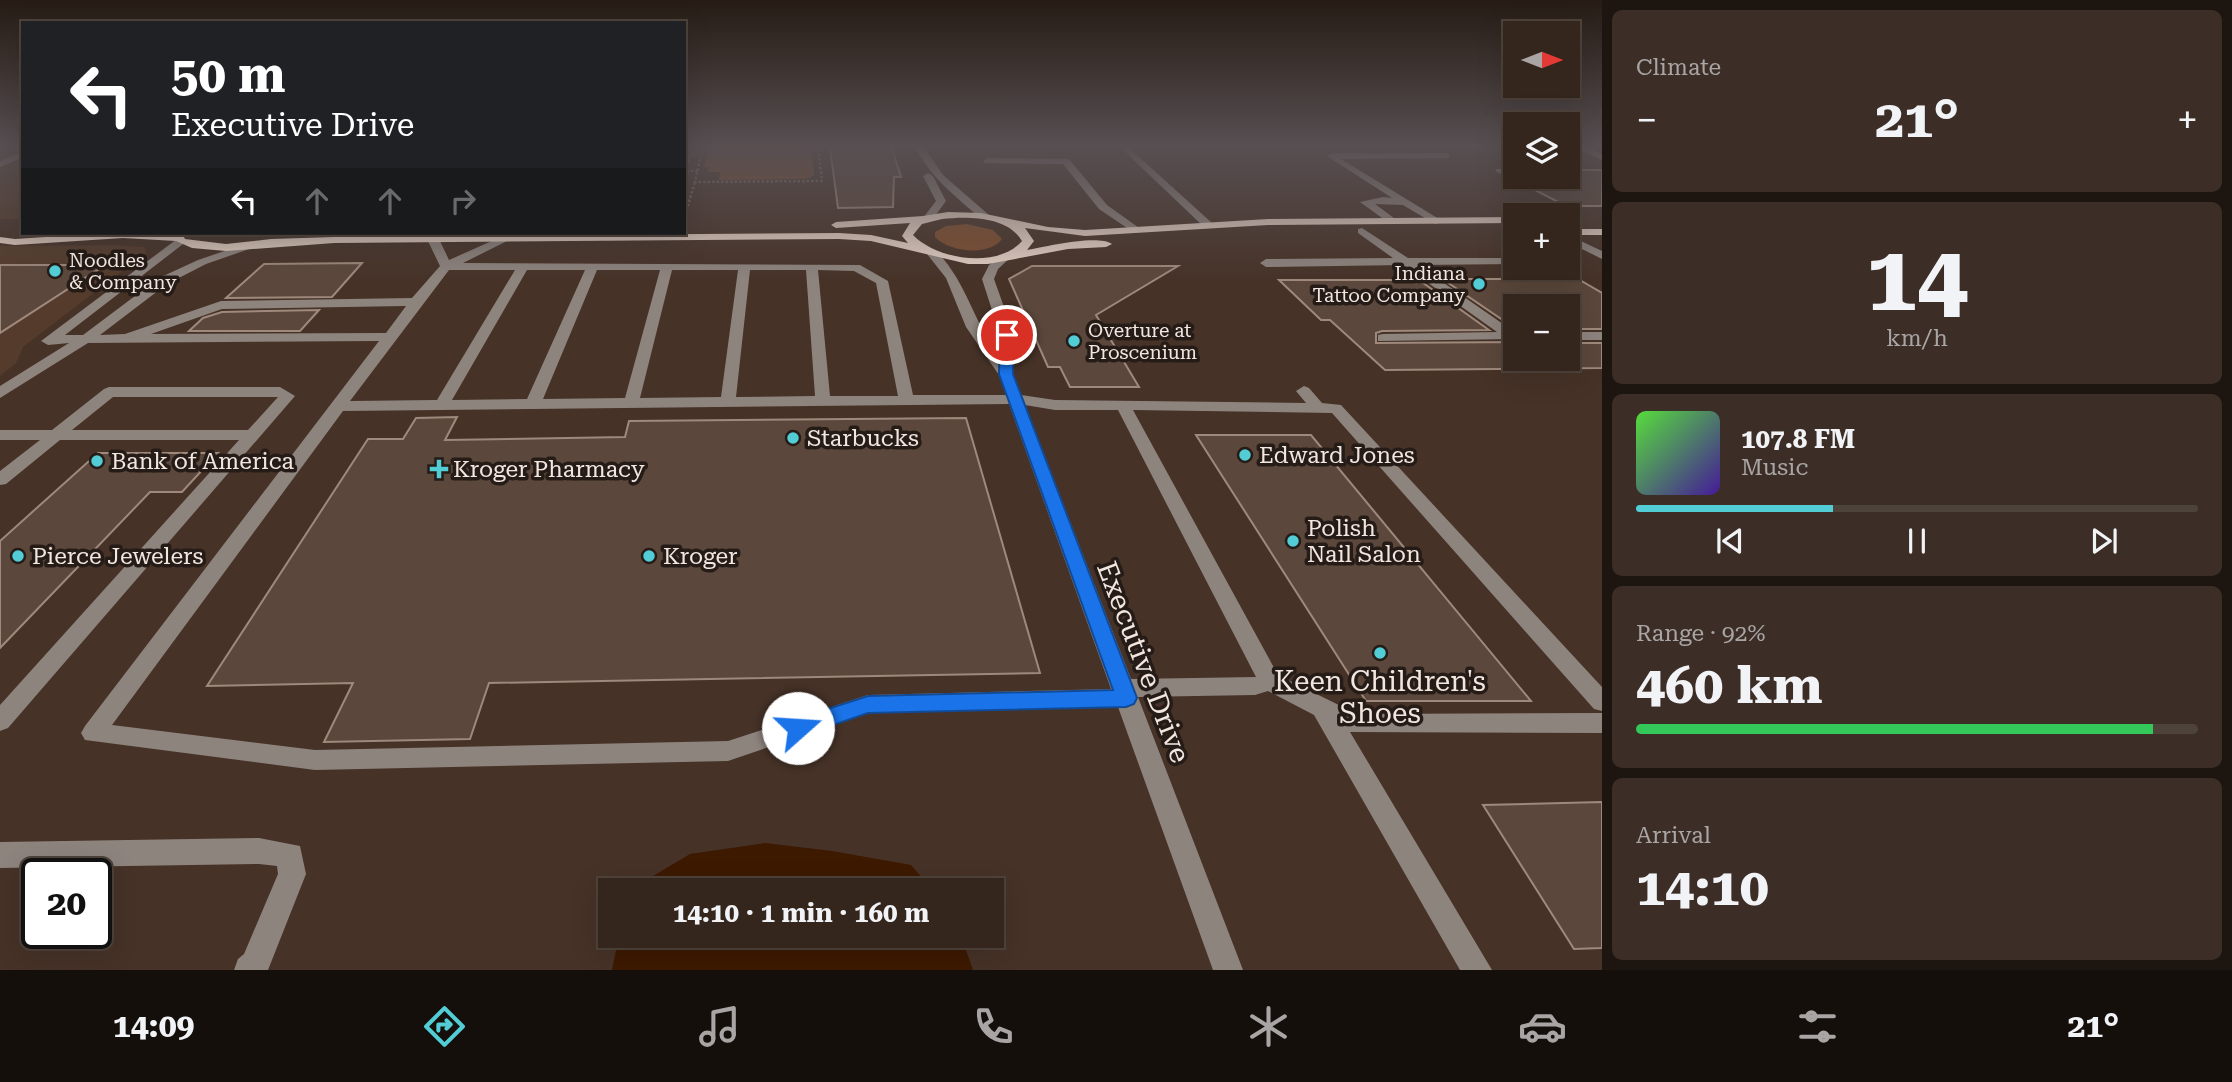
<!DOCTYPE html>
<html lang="en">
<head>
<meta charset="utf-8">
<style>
  :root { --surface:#34261d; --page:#3c2e26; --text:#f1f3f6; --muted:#a9a5a4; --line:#4e433b; --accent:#52ccd5 }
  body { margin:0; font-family:"Roboto Serif",serif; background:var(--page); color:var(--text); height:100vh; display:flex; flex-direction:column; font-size:26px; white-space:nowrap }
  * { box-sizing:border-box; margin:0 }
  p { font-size:23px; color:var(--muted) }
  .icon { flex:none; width:38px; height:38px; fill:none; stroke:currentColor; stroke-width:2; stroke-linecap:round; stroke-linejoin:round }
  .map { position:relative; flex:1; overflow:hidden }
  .drawer { display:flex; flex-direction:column; gap:10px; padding:10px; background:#1d1510; width:630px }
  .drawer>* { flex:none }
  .top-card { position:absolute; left:21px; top:21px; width:665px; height:214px; border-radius:0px; box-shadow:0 7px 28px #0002,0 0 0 2px var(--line); background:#202124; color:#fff; overflow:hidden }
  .needle { width:46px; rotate:90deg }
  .buttons { position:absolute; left:1503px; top:21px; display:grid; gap:14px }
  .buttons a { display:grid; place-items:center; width:77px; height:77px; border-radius:0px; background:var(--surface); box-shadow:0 7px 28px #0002,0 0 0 2px var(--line); font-size:35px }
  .speed { position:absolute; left:21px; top:858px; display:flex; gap:14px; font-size:35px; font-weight:700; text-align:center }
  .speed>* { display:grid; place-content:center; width:91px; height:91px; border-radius:50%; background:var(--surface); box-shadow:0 7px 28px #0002,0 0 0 2px var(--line); line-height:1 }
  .speed .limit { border:4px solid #111; border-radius:10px; background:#fff; color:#111 }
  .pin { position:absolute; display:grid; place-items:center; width:60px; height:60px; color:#fff; margin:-30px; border:4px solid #fff; border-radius:50%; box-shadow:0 2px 7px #0007 }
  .me { position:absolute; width:77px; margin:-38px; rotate:71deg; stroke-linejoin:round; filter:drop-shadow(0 0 5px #0008) }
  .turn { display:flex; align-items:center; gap:24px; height:147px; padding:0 35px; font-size:32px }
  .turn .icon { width:91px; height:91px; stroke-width:2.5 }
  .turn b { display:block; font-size:49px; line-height:60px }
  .lanes { display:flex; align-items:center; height:66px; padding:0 35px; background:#0003; justify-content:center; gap:35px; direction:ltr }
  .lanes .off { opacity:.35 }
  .big { font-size:52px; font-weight:700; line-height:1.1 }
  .drawer .card { flex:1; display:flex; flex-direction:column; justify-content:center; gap:10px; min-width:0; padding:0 24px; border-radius:10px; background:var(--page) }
  .drawer .dial { align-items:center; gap:0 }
  .dial b { font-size:91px; line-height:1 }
  .song { display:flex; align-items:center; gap:21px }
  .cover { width:84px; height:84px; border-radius:10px; background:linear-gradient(135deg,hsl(110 70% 55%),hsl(260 70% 35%)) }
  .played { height:7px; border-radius:4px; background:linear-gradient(90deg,var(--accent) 35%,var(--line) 35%) }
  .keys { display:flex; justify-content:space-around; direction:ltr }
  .heat { display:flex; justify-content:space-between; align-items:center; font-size:38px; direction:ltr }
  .charge { height:10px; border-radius:5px; background:linear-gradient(90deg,#34c759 92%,var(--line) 0) }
  .trip { position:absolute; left:598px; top:878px; width:406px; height:70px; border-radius:0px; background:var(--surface); box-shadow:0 7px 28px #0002,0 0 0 2px var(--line); font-weight:700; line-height:70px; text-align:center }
  .tab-bar { display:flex; height:112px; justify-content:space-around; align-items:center; background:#150f0c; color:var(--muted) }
  .tab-bar .icon { width:49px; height:49px }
  .tab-bar .active { color:var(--accent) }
  .tab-bar b { font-size:32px; color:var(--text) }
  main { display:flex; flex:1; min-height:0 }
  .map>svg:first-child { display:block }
  .built { fill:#543b2b }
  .green { fill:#7c4c2d }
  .water { fill:#3d1900 }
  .building { fill:#5b473b; stroke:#9f897c; stroke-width:2 }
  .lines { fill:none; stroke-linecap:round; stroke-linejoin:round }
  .path { stroke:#806e64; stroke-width:2.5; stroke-dasharray:2.5 2; stroke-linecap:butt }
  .minor { fill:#8e847e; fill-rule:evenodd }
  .major { fill:#e5d1c4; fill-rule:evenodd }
  .route { fill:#1a73e8; stroke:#114b97; stroke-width:2 }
  .poi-dot { fill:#52ccd5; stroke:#251c17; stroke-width:2.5 }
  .labels { text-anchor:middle; stroke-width:7; stroke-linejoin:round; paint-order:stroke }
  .far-poi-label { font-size:19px; fill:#f3e6df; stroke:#251c17; text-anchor:start }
  .poi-label { font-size:23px; fill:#f3e6df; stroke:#251c17; text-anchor:start }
  .near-street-label { font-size:28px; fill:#f3e6df; stroke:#251c17 }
  .near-poi-label { font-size:28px; fill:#f3e6df; stroke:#251c17 }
</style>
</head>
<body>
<main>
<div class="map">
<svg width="1602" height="970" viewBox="0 0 1602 970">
  <rect width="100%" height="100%" fill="#463227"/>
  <g class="built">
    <rect x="0" y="146" width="23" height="73"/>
    <path d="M 113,245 L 145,247 L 146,253 L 23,347 L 16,363 L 0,376 L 0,246 Z"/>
  </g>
  <g class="green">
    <path d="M 709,146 L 812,146 L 814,176 L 805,179 L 719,180 L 720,172 L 708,172 L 709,167 L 704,167 Z"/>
    <path d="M 967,224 L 993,230 L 1002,239 C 988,257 949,252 935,237 L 935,232 L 946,226 Z"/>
  </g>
  <g class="water">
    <path d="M 765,843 L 832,851 L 911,865 L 934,891 L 628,891 L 690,854 Z"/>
    <path d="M 619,936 L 961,936 L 973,970 L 612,970 Z"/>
  </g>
  <g class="building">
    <path d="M 833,145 L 891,145 L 901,177 L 894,177 L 893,207 L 838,208 L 830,148 L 833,148 Z"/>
    <path d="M 1496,170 L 1516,170 L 1516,177 L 1568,177 L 1568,170 L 1602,170 L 1602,206 L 1566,206 Z"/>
    <path d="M 362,263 L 332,297 L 226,298 L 264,264 Z"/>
    <path d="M 0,265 L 105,265 L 0,333 Z"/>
    <path d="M 1032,266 L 1178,266 L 1096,315 L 1139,387 L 1070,387 L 1060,367 L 1048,367 L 1009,279 Z"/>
    <path d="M 1446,279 L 1578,279 L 1602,293 L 1602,329 L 1568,329 L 1568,306 L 1516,306 L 1516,329 L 1444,280 L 1448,280 Z"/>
    <path d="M 1279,280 L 1419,280 L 1489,330 L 1382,331 L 1376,333 L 1376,343 L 1516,342 L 1516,359 L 1568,359 L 1568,343 L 1602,343 L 1602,368 L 1385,370 L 1330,320 L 1321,320 Z"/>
    <path d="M 319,310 L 300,331 L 189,331 L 203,318 L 222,312 Z"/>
    <path d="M 457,417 L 445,440 L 625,437 L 629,421 L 966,418 L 1040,673 L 489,683 L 470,739 L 324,742 L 353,683 L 207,686 L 368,439 L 403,439 L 416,418 Z"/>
    <path d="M 1196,435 L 1311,435 L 1531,701 L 1366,701 Z"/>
    <path d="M 98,453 L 218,453 L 182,492 L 150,492 L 0,648 L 0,541 Z"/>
    <path d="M 1602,802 L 1602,948 L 1574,949 L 1483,805 Z"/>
  </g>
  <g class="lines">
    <g class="path">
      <path d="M 703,146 L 695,182 L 822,181 L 818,146"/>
      <path d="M 698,171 L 685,171 L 690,155 L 702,153"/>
      <path d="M 685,215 L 695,182"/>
    </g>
    <g class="minor">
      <path d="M 915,146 L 923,146 L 943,175 L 989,215 L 989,219 L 981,219 C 956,196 930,178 915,146 Z"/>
      <path d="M 1119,146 L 1127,146 L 1212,223 L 1212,227 L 1204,227 Z"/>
      <path d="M 1571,146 L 1581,146 L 1602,154 L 1602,160 Z"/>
      <path d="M 23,151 L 23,157 L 0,167 L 0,161 Z"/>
      <path d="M 1446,153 L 1449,154 L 1449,158 L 1341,159 L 1439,219 L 1439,223 L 1435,224 L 1403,205 L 1375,204 L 1398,221 L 1389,223 L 1360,202 L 1383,197 L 1392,198 L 1327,156 L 1331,153 Z"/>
      <path d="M 988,158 L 1069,159 L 1107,205 L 1142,230 L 1133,232 L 1099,209 L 1063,164 L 985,163 L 983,161 Z"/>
      <path d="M 928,173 L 933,176 L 946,201 L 932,220 L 928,221 L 923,218 L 936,201 L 923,176 Z"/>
      <path d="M 1362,228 L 1408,258 L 1516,258 L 1516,264 L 1418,265 L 1516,333 L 1516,339 L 1378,341 L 1378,335 L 1383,334 L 1497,332 L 1403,265 L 1266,267 L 1260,263 L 1266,259 L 1393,258 L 1358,233 L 1358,229 Z"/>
      <path d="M 1568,235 L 1602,251 L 1602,259 L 1568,242 Z"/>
      <path d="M 433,236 L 439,239 L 449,260 L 503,236 L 513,238 L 463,263 L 860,265 L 888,281 L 913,395 L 1006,395 L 999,375 L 966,327 L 946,278 L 927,254 L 937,252 C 966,281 974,323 999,356 L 1000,335 L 982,279 L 989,265 L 1004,255 L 1010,258 L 998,269 L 994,279 L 1014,335 L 1013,374 L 1021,395 L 1055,400 L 1306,403 L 1296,391 L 1304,386 L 1309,388 L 1322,403 L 1341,405 L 1602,687 L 1602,711 L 1594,709 L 1332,413 L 1133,410 L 1278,675 L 1357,714 L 1602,713 L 1602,733 L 1350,732 L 1492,970 L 1460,970 L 1314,715 L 1268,691 L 1255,695 L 1138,697 L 1243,970 L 1213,970 L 1118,707 L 868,713 L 728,761 L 315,770 L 85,740 L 81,733 L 85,726 L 379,341 L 88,343 L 0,398 L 0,386 L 69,343 L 48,345 L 41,341 L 177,239 L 187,241 L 65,335 L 83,335 L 159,278 L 198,260 L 248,243 L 254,246 L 252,248 L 206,264 L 167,284 L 100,335 L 125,334 L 221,301 L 412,298 L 440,266 L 427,239 ZM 449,270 L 515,270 L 437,400 L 350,401 ZM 527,270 L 585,270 L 527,399 L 452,400 ZM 597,270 L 660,270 L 625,398 L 543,399 ZM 672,270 L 738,270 L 721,397 L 640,398 ZM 750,270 L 806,270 L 815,396 L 736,397 ZM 818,270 L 854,271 L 876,283 L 898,396 L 830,396 ZM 406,306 L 386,333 L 151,334 L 222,309 ZM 1009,404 L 1111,689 L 868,695 L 728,741 L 315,750 L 112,725 L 343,411 ZM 1025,405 L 1055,410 L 1118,410 L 1256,677 L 1131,679 Z"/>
      <rect x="1568" y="332" width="34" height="8"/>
      <path d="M 109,387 L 280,387 L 295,396 L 8,728 L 0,731 L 0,705 L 239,440 L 60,440 L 6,484 L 0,485 L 0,471 L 40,440 L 0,440 L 0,430 L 52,430 L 104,389 ZM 113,397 L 278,397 L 248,430 L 72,430 Z"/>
      <path d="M 259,838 L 300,846 L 306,874 L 268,970 L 234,970 L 238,959 L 244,954 L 278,874 L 277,866 L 259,864 L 0,868 L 0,842 Z"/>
    </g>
    <g class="major">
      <path d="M 948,212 L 981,213 L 1048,227 L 1085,230 L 1268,219 L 1516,217 L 1516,223 L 1268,225 L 1085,236 L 1025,228 L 1034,241 L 1027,250 C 1045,247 1097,234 1112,244 L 1106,247 L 1068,249 L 988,264 L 968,264 L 871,241 L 839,239 L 334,243 L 226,251 L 192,248 L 176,241 L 123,238 L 15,245 L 0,243 L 0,237 L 15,239 L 107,233 L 182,233 L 185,239 L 226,244 L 271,239 L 334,237 L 839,233 L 871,235 L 908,243 L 902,236 L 910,223 L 836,228 L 831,225 L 836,222 L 923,216 ZM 942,219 C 967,216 1008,216 1022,241 C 998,269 937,260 913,235 L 922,224 Z"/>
      <rect x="1568" y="229" width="34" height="6"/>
    </g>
  </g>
  <linearGradient id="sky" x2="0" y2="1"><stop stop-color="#261c15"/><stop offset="0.52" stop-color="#574f52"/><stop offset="1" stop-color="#574f52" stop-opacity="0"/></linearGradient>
  <rect width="1602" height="281" fill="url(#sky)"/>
  <path class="route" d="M 1007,332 L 1013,335 L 1013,374 L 1137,698 L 1134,704 L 1126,707 L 868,713 L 798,737 L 790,734 L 787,728 L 790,721 L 868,696 L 1113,690 L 999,374 L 1000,335 Z"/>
  <g class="poi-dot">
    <circle cx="55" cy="271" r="7"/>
    <circle cx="1479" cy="284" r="7"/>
    <circle cx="1074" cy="341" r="7"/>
    <circle cx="793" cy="438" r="7"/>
    <circle cx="1245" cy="455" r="7"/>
    <circle cx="97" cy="461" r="7"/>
    <path d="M435.5 458.5h7v7h7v7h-7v7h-7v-7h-7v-7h7z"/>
    <circle cx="1293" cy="541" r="7"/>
    <circle cx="18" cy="556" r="7"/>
    <circle cx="649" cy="556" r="7"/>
    <circle cx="1380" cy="653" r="7"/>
  </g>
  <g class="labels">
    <g class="far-poi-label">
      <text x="69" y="267">Noodles<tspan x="69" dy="22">&amp; Company</tspan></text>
      <text x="1465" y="280" text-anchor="end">Indiana<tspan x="1465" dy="22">Tattoo Company</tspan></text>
      <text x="1088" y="337">Overture at<tspan x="1088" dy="22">Proscenium</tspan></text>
    </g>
    <g class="poi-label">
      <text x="807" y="446">Starbucks</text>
      <text x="1259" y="463">Edward Jones</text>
      <text x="111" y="469">Bank of America</text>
      <text x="453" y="477">Kroger Pharmacy</text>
      <text x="1307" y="536">Polish<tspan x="1307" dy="26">Nail Salon</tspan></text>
      <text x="32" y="564">Pierce Jewelers</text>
      <text x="663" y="564">Kroger</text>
    </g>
    <g class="near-street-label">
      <text transform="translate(1144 662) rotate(69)" y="10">Executive Drive</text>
    </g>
    <g class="near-poi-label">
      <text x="1380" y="691">Keen Children's<tspan x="1380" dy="32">Shoes</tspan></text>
    </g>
  </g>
</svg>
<div class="buttons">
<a><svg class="needle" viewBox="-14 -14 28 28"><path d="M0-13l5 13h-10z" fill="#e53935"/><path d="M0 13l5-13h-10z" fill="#a9a5a4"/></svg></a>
<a><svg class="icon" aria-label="layers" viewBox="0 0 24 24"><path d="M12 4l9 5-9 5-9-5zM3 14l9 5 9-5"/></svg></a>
<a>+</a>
<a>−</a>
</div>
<div class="speed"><div class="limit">20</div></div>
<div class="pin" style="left:1007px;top:335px;background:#d93025"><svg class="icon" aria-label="arrive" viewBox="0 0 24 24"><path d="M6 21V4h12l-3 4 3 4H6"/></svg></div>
<svg class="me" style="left:798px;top:728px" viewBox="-20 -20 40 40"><circle r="19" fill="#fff"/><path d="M0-13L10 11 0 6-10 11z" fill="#1a73e8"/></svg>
<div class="trip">14:10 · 1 min · 160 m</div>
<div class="top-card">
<div class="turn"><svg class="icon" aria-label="left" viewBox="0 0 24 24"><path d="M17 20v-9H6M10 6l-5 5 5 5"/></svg><div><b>50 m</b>Executive Drive</div></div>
<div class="lanes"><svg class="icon" aria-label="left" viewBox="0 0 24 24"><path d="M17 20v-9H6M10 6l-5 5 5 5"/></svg><svg class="icon off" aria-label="ahead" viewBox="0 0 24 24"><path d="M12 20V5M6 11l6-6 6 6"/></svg><svg class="icon off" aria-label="ahead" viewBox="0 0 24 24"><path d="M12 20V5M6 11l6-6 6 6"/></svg><svg class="icon off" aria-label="right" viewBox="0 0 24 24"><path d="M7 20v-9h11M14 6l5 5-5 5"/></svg></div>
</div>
</div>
<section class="drawer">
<div class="card"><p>Climate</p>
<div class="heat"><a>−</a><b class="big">21°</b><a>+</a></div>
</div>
<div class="card dial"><b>14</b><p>km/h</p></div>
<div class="card">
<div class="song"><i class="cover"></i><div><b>107.8 FM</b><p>Music</p></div></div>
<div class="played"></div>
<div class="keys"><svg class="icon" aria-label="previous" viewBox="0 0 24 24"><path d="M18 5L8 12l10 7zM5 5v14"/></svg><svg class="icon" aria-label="pause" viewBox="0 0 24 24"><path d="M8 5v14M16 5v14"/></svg><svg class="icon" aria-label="next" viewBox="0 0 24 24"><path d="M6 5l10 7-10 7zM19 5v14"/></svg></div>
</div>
<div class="card"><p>Range · 92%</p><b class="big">460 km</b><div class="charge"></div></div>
<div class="card"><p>Arrival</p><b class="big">14:10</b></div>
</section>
</main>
<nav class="tab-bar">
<b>14:09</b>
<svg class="icon active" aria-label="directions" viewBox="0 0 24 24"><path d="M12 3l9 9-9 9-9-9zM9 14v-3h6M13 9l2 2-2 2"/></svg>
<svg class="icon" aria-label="music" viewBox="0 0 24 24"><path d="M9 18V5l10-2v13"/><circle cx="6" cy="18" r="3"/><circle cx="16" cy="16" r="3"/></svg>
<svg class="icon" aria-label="phone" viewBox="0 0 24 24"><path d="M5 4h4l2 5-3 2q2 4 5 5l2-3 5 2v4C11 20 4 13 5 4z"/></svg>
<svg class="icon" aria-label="climate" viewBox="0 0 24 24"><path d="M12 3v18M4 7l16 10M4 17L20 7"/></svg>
<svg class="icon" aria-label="car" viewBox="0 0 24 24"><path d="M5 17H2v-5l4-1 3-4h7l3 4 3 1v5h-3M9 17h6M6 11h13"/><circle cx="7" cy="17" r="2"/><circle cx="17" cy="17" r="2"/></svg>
<svg class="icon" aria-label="filters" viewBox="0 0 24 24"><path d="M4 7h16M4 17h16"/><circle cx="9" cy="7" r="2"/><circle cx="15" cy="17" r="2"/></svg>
<b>21°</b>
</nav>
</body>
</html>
